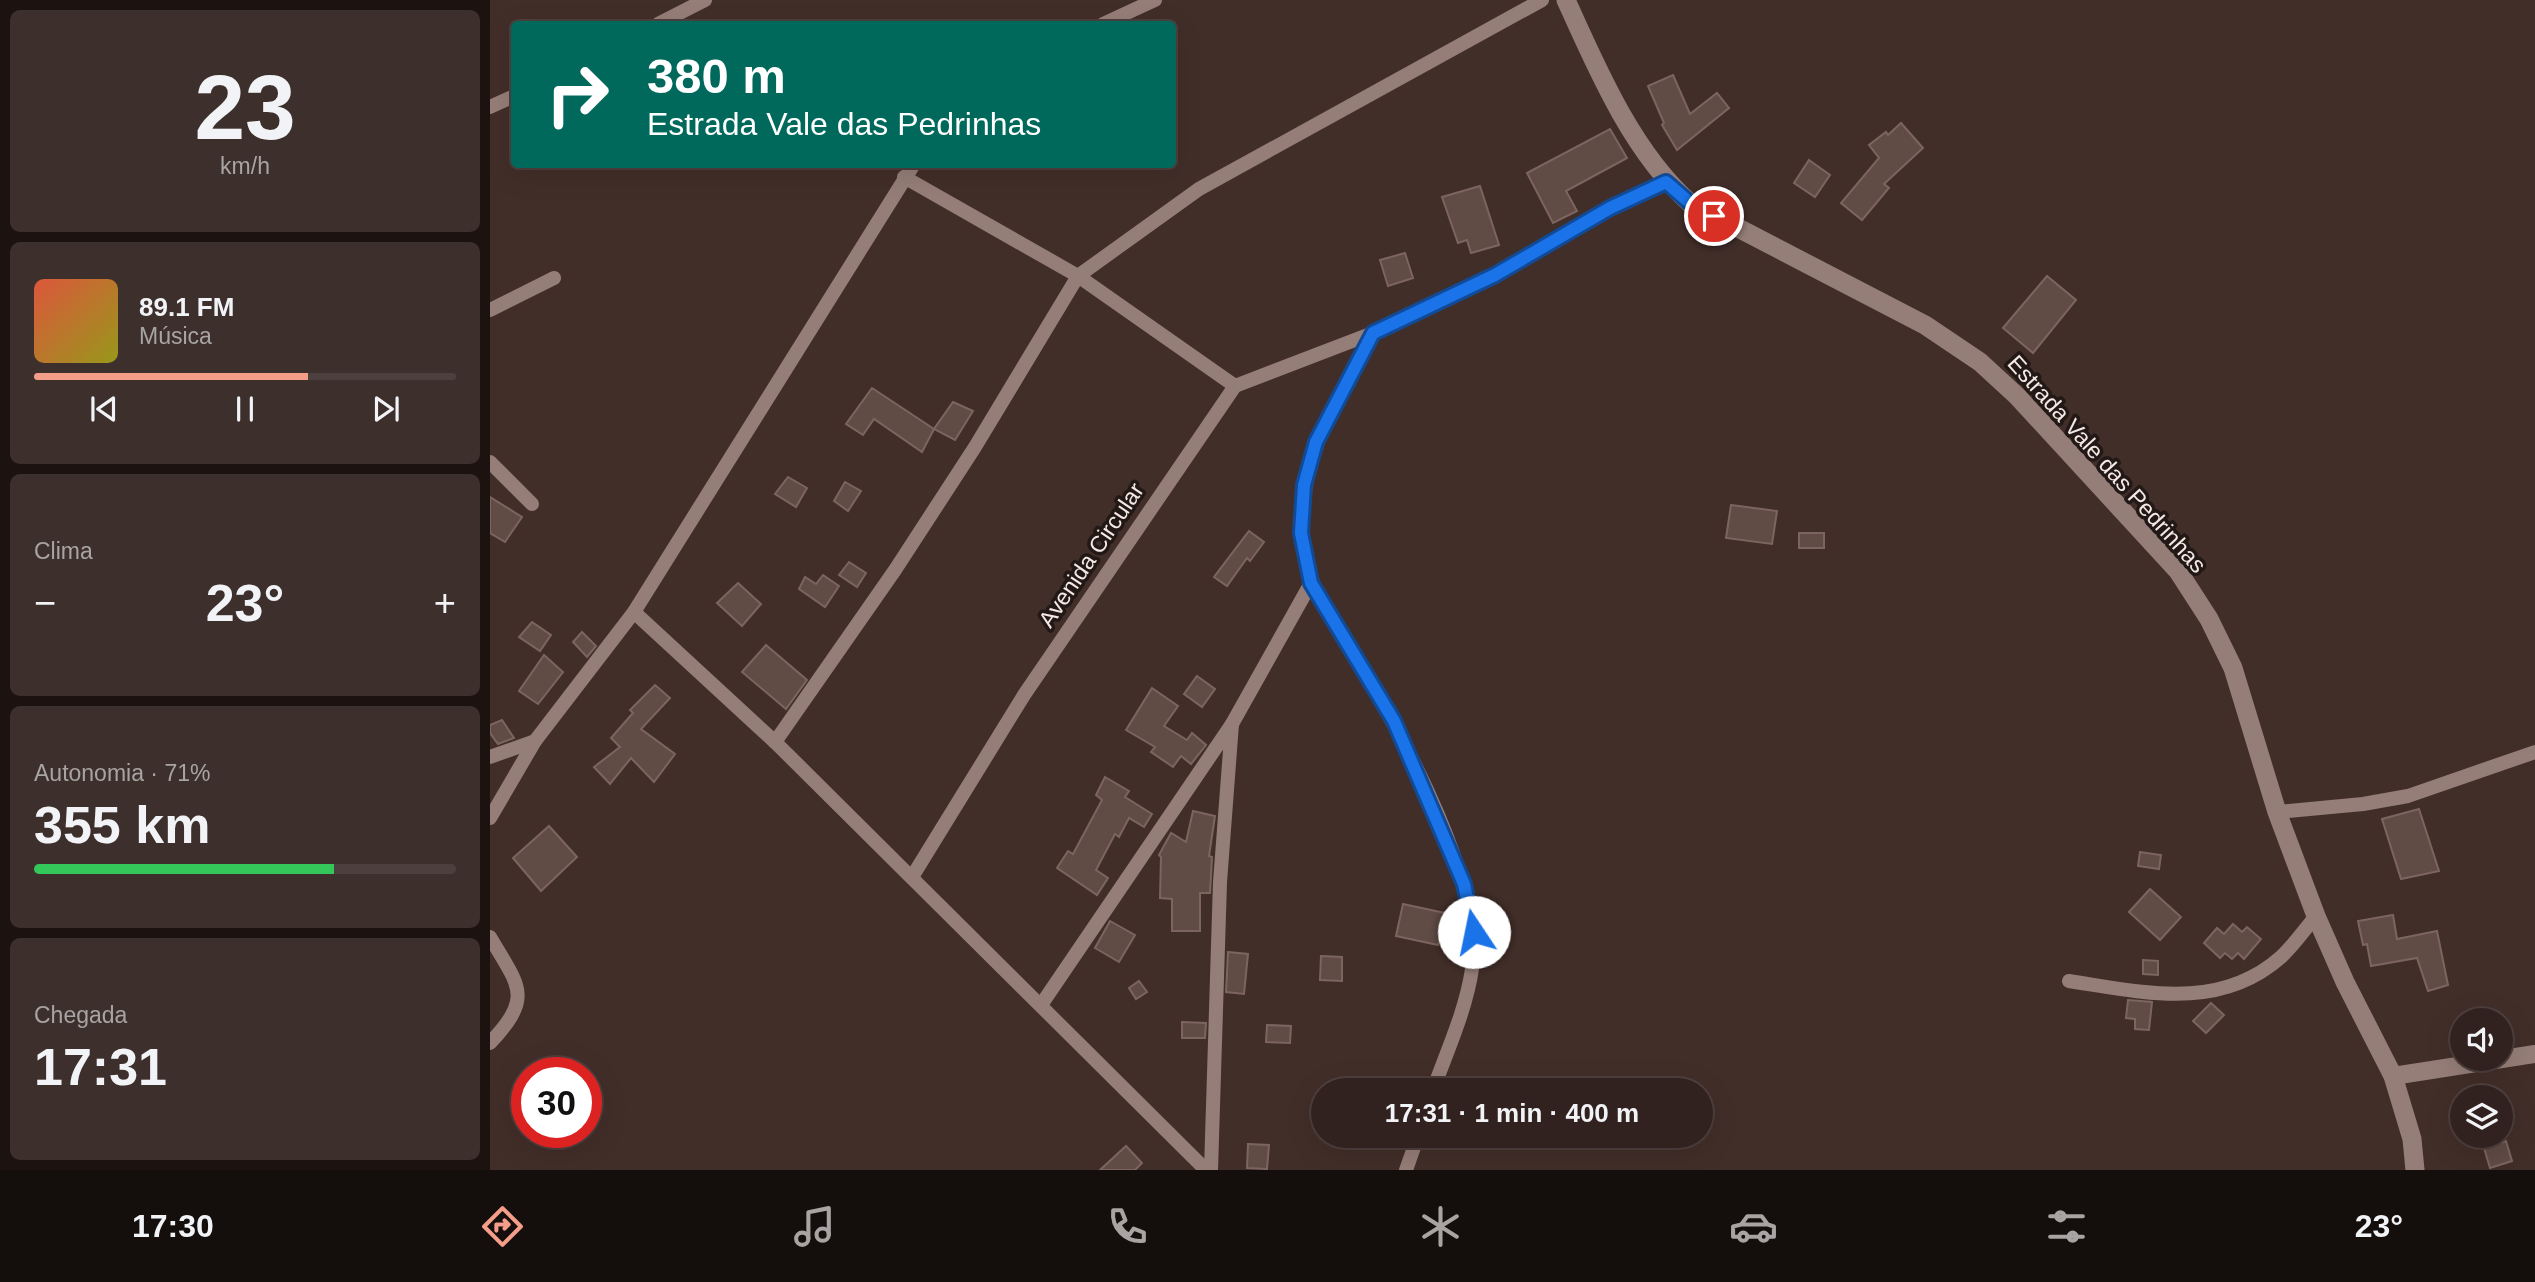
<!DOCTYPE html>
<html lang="pt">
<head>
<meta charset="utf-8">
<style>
  :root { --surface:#32221f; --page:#3d2f2c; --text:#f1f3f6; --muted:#a8a4a4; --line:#4d3f3d; --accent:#f49e89 }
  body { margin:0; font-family:Helvetica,sans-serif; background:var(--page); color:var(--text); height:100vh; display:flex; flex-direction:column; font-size:26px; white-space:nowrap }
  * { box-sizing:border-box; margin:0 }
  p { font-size:23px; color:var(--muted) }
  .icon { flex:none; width:38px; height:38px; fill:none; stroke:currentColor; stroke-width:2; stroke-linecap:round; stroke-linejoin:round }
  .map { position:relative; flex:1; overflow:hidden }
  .drawer { display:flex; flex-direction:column; gap:10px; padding:10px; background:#1c1311; width:490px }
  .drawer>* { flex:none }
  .top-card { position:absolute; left:21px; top:21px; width:665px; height:147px; border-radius:7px; box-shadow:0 7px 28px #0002,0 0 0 2px var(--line); background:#00695c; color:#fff; overflow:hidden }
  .tools { position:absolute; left:1960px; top:1008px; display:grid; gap:14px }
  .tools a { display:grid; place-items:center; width:63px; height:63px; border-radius:50%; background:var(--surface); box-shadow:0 7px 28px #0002,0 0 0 2px var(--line); font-size:35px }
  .speed { position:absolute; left:21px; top:1057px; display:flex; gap:14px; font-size:35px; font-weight:700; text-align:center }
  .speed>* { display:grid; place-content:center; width:91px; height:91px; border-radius:50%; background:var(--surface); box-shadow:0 7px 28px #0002,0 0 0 2px var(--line); line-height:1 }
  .speed .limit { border:10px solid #d22; background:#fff; color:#111 }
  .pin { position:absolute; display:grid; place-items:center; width:60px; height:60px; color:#fff; margin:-30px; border:4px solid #fff; border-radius:50%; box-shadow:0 2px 7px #0007 }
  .me { position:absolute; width:77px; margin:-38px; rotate:349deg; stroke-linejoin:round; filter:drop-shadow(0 0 5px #0008) }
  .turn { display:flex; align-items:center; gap:24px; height:147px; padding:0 21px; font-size:32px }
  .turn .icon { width:91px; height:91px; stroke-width:2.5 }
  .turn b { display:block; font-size:49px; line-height:60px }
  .big { font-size:52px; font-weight:700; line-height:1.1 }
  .drawer .widget { flex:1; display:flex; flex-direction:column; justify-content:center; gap:10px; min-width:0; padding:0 24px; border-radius:10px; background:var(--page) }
  .drawer .dial { align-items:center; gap:0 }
  .dial b { font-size:91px; line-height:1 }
  .song { display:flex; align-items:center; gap:21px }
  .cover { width:84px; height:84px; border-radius:10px; background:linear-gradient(135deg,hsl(10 70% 55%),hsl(60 70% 35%)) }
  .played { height:7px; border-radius:4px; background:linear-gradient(90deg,var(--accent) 65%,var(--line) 65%) }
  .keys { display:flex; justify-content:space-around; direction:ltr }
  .heat { display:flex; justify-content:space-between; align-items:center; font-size:38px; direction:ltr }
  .charge { height:10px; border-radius:5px; background:linear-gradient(90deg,#34c759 71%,var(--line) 0) }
  .trip { position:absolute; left:821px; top:1078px; width:402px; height:70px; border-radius:35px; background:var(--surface); box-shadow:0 7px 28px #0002,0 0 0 2px var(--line); font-weight:700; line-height:70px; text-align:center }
  .dock { display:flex; height:112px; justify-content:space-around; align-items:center; background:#140e0c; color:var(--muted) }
  .dock .icon { width:49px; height:49px }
  .dock .selected { color:var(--accent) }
  .dock b { font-size:32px; color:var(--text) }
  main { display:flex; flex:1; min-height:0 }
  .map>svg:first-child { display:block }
  .building { fill:#604b45; stroke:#7c6560; stroke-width:2 }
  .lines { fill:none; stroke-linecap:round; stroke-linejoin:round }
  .minor { stroke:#967e78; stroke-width:14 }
  .tertiary { stroke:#967e78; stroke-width:18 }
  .secondary { stroke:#967e78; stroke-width:19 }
  .route-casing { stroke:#114b97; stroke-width:18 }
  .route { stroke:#1a73e8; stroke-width:12 }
  .labels { text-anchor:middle; stroke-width:7; stroke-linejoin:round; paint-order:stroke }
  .street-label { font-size:23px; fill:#f6e9e5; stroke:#221916 }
</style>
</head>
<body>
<main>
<section class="drawer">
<div class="widget dial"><b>23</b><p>km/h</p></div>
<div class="widget">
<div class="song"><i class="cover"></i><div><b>89.1 FM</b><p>Música</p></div></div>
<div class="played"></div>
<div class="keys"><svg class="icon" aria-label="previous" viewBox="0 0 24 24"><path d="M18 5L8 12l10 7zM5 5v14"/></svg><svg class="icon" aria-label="pause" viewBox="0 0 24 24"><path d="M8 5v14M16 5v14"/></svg><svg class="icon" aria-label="next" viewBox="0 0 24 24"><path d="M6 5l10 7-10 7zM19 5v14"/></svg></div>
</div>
<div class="widget"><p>Clima</p>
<div class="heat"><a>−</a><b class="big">23°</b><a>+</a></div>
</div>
<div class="widget"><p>Autonomia · 71%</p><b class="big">355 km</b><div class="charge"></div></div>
<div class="widget"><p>Chegada</p><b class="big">17:31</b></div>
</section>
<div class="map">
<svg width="2045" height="1170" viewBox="0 0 2045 1170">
  <rect width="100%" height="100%" fill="#422e29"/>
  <g class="building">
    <path d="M 1183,75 L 1200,114 L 1227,93 L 1239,108 L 1187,150 L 1172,125 L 1174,123 L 1158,86 Z"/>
    <path d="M 1411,123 L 1433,148 L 1394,184 L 1399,188 L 1372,220 L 1351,203 L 1389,158 L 1379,145 L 1396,132 L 1398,135 Z"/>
    <path d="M 1120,129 L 1137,158 L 1076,191 L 1087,211 L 1063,223 L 1037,173 Z"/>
    <path d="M 1319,160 L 1340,175 L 1325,197 L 1304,183 Z"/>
    <path d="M 990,186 L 1009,245 L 981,253 L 977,240 L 968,243 L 952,197 Z"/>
    <path d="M 915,253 L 923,278 L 898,286 L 890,260 Z"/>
    <path d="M 1557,276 L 1586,300 L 1543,353 L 1513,328 Z"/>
    <path d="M 382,388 L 444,429 L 432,452 L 384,419 L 373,435 L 356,424 Z"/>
    <path d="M 463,402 L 483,411 L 465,440 L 444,429 Z"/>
    <path d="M 298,477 L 317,488 L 306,507 L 285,494 Z"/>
    <path d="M 355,482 L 371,491 L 358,511 L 344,501 Z"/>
    <path d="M 0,497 L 32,517 L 15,542 L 0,533 Z"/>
    <path d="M 1241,505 L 1287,511 L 1282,544 L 1236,538 Z"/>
    <path d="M 759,531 L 774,542 L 760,561 L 757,558 L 737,586 L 724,577 Z"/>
    <rect x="1309" y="533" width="25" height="15"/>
    <path d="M 359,562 L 376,573 L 367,587 L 349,575 Z"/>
    <path d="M 333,575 L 349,586 L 335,607 L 309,589 L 315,577 L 326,584 Z"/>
    <path d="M 248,583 L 271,604 L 252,626 L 227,603 Z"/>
    <path d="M 42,622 L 61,635 L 50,651 L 29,637 Z"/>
    <path d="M 92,632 L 106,646 L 97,657 L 83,642 Z"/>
    <path d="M 276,645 L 317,680 L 296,709 L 252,672 Z"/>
    <path d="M 54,655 L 73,672 L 48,704 L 29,691 Z"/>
    <path d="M 707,676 L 725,689 L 712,707 L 694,694 Z"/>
    <path d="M 165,685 L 180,698 L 151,729 L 185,754 L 164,782 L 141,758 L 120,784 L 104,767 L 130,747 L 121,738 L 143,713 L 140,710 Z"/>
    <path d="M 662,688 L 688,706 L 674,726 L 697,740 L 702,733 L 716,745 L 701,764 L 691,756 L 683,767 L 661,752 L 665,747 L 636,730 Z"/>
    <path d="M 12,720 L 24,738 L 8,744 L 0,733 L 0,725 Z"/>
    <path d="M 615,777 L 639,791 L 635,797 L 662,814 L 654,827 L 639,818 L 629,837 L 625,834 L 606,870 L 618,878 L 607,895 L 567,868 L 578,851 L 583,854 L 612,800 L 606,795 Z"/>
    <path d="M 1929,809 L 1949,871 L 1911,879 L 1892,819 Z"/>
    <path d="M 703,811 L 725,816 L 719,856 L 722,857 L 720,893 L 710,893 L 710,931 L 682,931 L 682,899 L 670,898 L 671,857 L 669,855 L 681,833 L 696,842 Z"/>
    <path d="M 59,826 L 87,857 L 51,891 L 23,858 Z"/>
    <path d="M 1650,852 L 1671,855 L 1669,869 L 1648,866 Z"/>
    <path d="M 1660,889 L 1691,917 L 1670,940 L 1639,912 Z"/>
    <path d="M 913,904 L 955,913 L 948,945 L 906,936 Z"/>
    <path d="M 1903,915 L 1907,939 L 1947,931 L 1958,985 L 1938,991 L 1927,958 L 1881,966 L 1877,944 L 1873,945 L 1868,921 Z"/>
    <path d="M 620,921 L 645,935 L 629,962 L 605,948 Z"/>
    <path d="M 1743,924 L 1752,932 L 1757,927 L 1771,939 L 1754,959 L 1748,953 L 1742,959 L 1735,953 L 1730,958 L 1714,943 L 1727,928 L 1734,934 Z"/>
    <path d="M 738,952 L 758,954 L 754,994 L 736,992 Z"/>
    <path d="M 831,956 L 852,957 L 852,981 L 830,980 Z"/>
    <path d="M 1653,960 L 1668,961 L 1668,975 L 1653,974 Z"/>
    <path d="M 649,981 L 657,992 L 646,999 L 639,988 Z"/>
    <path d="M 1638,1000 L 1662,1002 L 1659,1030 L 1645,1029 L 1645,1019 L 1636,1018 Z"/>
    <path d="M 1721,1003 L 1734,1015 L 1716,1033 L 1703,1021 Z"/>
    <path d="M 692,1022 L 716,1023 L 715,1038 L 692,1038 Z"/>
    <path d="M 777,1025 L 801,1026 L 800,1043 L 776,1042 Z"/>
    <path d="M 2016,1141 L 2022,1161 L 2000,1168 L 1994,1148 Z"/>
    <path d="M 758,1144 L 779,1145 L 777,1169 L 757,1168 Z"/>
    <path d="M 636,1146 L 652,1163 L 645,1170 L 610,1170 Z"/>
  </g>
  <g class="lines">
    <g class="minor">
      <path d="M 168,24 L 215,0"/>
      <path d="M 613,24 L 665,0"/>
      <path d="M 0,107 L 24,96"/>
      <path d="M 414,177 L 588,276 L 745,386"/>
      <path d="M 0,310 L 64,278"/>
      <path d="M 883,333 C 848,399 811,453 812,530 C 812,580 844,624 869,665 C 914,737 994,884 982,969 C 976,1010 957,1051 943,1090"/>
      <path d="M 0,462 L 42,504"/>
      <path d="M 144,612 L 285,742 L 716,1170"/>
      <path d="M 285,742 L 405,570 L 485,447 L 588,276 L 709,189 L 1052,0"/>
      <path d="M 0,757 L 45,741"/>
      <path d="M 1787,812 L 1873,804 L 1918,796 L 2045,752"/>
      <path d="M 0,818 L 45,741 L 144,612 L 424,164"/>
      <path d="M 422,877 L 534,695 L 745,386 L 883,333 L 1005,275 L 1120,208 L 1176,182"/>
      <path d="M 0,937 C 29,987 44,996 0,1043"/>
      <path d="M 1579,981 C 1652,992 1729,1012 1791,957 C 1804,945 1815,929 1826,916"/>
      <path d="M 551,1005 L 742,724 L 821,583"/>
      <path d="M 721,1170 L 730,882 L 742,724"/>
      <path d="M 916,1170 L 928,1136"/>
    </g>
    <path class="tertiary" d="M 1903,1076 L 2045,1054"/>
    <path class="secondary" d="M 1076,0 C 1107,69 1143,153 1200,203 L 1435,325 L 1490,362 L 1527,396 L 1688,571 L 1719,619 L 1743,668 L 1787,812 L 1826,916 L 1855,982 L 1903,1076 L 1922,1139 L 1925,1170"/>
  </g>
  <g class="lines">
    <defs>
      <path id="route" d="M 984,932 L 974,884 L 904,721 L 821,583 L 811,533 L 814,485 L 826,442 L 883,333 L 1005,275 L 1120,208 L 1176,182 L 1200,203 L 1224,216"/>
    </defs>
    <use href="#route" class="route-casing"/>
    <use href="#route" class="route"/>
  </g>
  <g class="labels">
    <g class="street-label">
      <text transform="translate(1617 464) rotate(48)" y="8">Estrada Vale das Pedrinhas</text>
      <text transform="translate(601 555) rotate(-56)" y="8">Avenida Circular</text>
    </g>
  </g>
</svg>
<div class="tools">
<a><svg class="icon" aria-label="sound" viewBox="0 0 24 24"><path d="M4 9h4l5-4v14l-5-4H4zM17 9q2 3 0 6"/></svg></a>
<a><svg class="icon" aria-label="layers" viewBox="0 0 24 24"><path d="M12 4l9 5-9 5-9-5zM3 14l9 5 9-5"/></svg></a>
</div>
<div class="speed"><div class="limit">30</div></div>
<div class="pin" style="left:1224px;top:216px;background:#d93025"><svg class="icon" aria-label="arrive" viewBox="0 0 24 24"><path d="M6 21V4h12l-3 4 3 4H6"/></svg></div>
<svg class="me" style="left:984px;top:932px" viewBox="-20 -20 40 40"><circle r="19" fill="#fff"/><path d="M0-13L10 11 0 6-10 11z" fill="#1a73e8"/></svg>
<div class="trip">17:31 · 1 min · 400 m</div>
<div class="top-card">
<div class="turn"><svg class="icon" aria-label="right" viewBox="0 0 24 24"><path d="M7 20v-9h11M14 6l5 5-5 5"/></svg><div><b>380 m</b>Estrada Vale das Pedrinhas</div></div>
</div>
</div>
</main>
<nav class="dock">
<b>17:30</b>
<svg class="icon selected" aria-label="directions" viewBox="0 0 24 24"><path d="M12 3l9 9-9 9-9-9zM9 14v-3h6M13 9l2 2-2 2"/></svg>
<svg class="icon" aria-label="music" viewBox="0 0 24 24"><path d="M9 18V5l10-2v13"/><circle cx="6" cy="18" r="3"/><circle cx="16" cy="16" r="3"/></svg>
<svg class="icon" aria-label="phone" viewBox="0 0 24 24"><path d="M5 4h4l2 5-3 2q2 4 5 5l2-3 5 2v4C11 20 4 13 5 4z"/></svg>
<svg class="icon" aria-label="climate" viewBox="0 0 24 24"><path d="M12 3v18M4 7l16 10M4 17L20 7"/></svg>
<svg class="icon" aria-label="car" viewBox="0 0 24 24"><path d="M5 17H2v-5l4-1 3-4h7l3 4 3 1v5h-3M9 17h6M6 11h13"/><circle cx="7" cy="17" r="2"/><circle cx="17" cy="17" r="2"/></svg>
<svg class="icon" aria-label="filters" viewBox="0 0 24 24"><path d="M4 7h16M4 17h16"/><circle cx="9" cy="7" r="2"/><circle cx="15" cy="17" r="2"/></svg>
<b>23°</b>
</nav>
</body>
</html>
